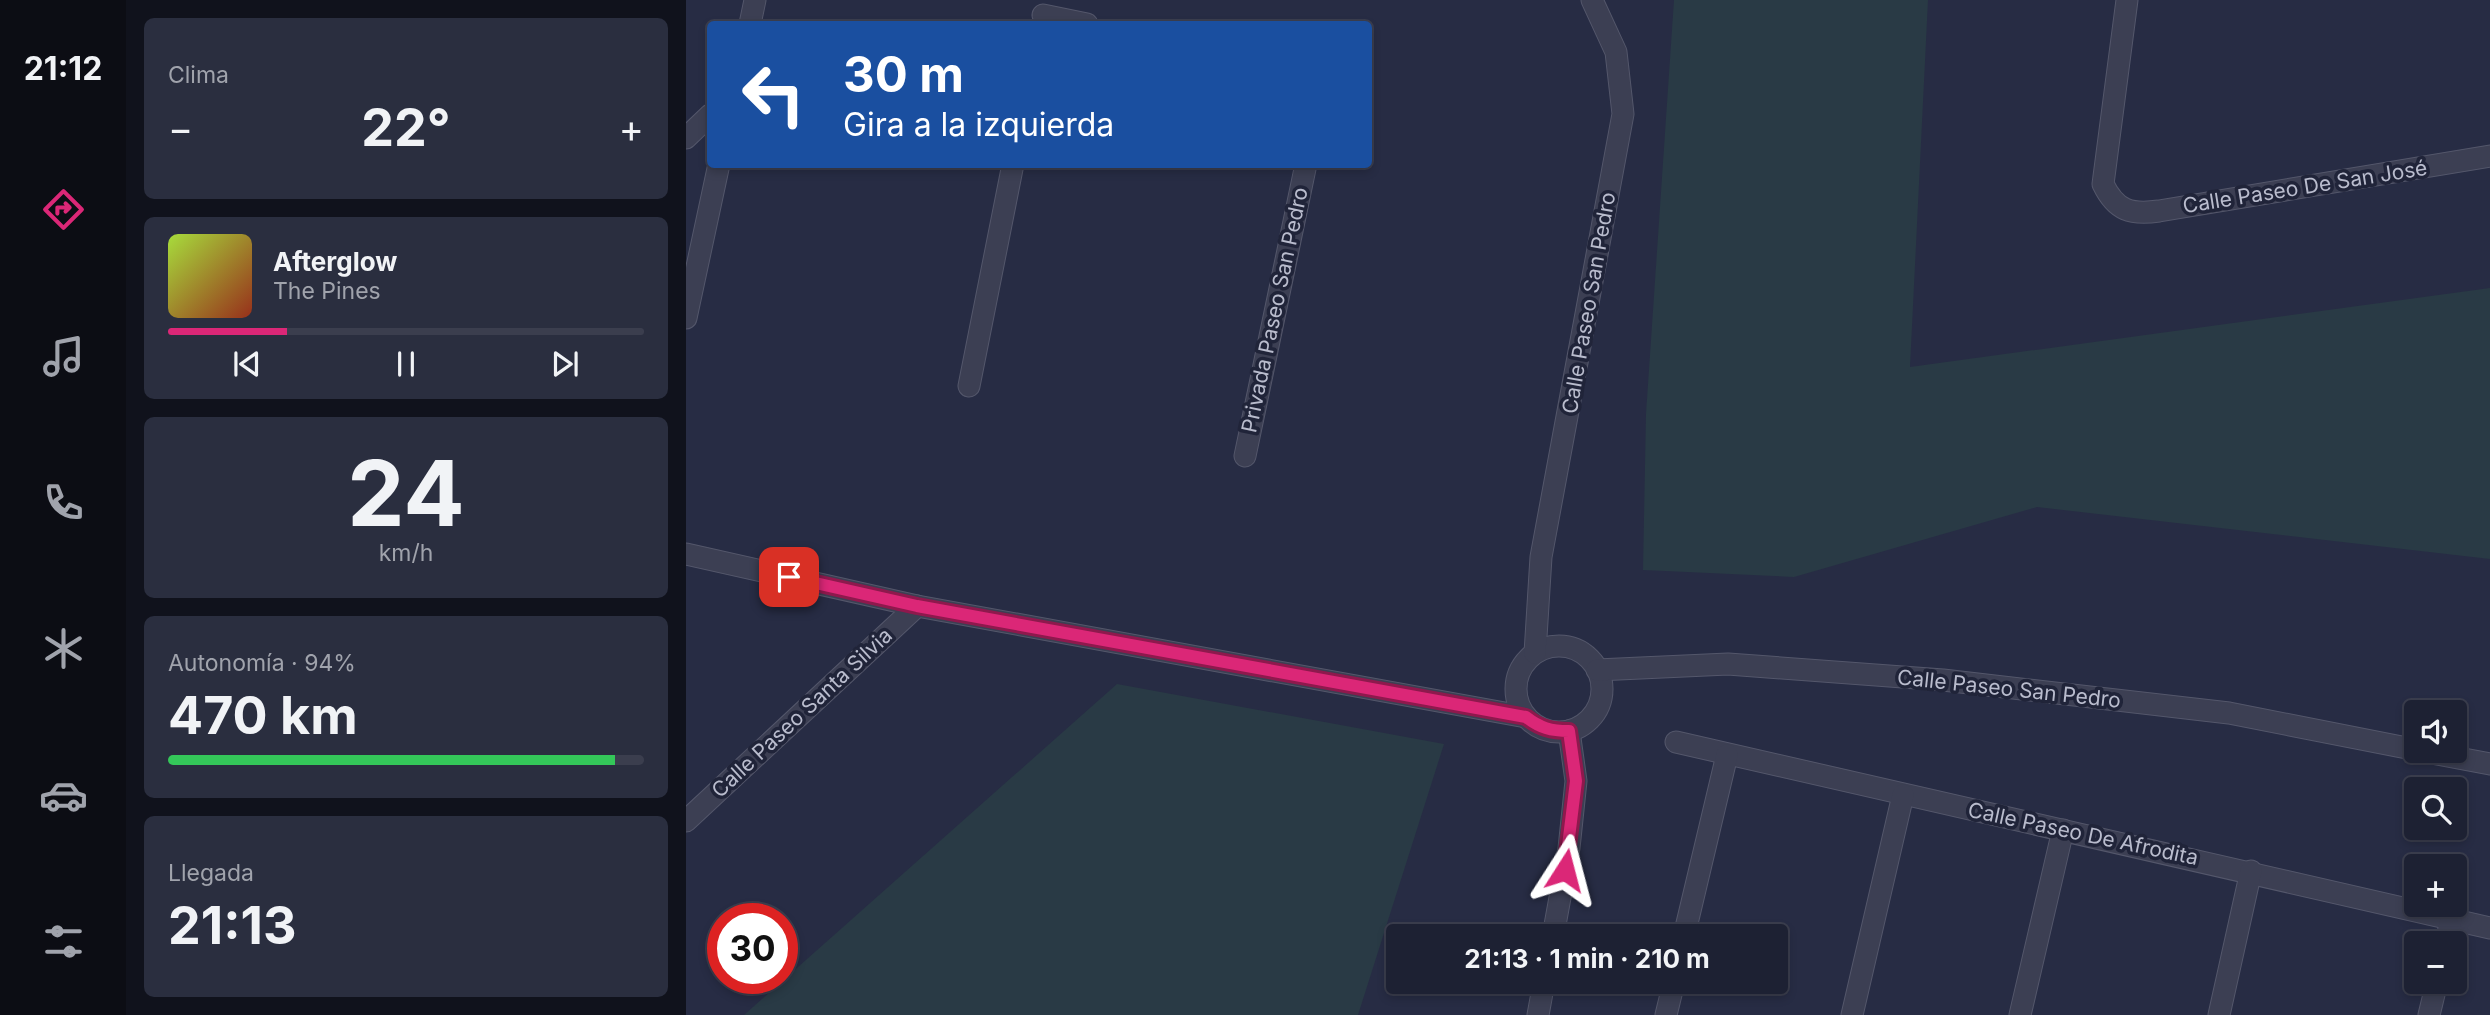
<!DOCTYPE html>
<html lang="es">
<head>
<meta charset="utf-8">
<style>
  :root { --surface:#1d2133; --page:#2a2e3f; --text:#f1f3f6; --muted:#a0a3ac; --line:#3b3e4e; --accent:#db2777 }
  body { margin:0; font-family:Inter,sans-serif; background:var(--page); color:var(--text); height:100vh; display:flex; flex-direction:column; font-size:26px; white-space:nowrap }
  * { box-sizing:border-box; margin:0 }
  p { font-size:23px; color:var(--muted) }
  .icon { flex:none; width:38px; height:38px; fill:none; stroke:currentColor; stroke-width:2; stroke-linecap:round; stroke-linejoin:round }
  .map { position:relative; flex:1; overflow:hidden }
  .side { display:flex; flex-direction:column; gap:18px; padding:18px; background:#10121c; width:560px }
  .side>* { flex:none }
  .guide { position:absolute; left:21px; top:21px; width:665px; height:147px; border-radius:7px; box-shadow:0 4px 10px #0003,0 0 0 2px var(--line); background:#1a4fa0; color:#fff; overflow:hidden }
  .fabs { position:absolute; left:1718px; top:700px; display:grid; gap:14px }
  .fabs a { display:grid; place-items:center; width:63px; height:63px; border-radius:7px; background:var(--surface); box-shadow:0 4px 10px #0003,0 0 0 2px var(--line); font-size:35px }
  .speed { position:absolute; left:21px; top:903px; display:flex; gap:14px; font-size:35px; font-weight:700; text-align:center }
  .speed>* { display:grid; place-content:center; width:91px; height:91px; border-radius:50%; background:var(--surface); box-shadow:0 4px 10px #0003,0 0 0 2px var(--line); line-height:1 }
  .speed .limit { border:10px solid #d22; background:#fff; color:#111 }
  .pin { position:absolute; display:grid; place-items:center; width:60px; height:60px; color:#fff; margin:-30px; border-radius:14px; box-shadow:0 4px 10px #0006 }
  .me { position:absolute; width:77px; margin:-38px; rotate:9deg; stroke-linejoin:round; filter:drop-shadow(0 0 5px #0008) }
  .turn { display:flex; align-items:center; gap:24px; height:147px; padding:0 21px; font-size:32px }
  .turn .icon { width:91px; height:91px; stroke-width:2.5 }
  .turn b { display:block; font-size:49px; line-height:60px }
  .big { font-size:52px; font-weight:700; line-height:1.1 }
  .side .tile { flex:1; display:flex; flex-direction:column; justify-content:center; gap:10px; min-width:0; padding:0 24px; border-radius:10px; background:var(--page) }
  .side .dial { align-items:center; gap:0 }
  .dial b { font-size:91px; line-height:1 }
  .song { display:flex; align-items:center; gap:21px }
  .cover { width:84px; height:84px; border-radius:10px; background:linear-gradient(135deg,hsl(80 70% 55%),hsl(10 70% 35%)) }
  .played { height:7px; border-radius:4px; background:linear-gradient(90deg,var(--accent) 25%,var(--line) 25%) }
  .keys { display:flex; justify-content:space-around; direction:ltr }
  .heat { display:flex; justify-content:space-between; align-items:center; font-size:38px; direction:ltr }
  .charge { height:10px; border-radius:5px; background:linear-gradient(90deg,#34c759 94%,var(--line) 0) }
  .trip { position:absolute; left:700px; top:924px; width:402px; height:70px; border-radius:7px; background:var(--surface); box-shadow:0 4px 10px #0003,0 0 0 2px var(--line); font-weight:700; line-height:70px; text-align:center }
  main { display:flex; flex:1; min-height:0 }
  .menu { display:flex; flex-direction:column; width:126px; justify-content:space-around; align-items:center; background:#0c0d14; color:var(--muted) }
  .menu .icon { width:49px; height:49px }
  .menu .current { color:var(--accent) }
  .menu b { font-size:32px; color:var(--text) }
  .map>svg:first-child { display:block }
  .green { fill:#293a45 }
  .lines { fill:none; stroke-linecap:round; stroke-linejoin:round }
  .minor-casing { stroke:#54576b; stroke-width:23 }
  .minor { stroke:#3c3f53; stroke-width:21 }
  .route-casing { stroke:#8e194d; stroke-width:18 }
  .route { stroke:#db2777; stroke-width:12 }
  .labels { text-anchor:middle; stroke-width:7; stroke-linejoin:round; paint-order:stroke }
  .street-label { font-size:21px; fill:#b9bccd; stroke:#202439 }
</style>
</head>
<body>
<main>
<nav class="menu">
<b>21:12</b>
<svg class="icon current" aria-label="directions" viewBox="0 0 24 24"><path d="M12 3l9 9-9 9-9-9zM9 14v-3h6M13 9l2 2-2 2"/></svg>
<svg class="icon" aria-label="music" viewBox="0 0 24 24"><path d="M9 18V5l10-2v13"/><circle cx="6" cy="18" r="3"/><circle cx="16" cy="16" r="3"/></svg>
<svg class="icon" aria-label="phone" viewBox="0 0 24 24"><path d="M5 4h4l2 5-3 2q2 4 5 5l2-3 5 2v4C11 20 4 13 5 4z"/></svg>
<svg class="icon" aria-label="climate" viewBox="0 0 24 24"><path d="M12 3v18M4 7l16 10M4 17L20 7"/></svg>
<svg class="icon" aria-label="car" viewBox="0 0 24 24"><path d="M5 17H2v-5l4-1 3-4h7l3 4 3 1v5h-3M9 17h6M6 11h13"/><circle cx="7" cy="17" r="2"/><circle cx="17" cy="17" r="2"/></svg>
<svg class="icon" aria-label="filters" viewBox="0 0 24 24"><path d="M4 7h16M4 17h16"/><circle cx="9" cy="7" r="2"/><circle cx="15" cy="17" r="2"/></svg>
</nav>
<section class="side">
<div class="tile"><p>Clima</p>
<div class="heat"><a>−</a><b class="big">22°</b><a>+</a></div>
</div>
<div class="tile">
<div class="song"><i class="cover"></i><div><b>Afterglow</b><p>The Pines</p></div></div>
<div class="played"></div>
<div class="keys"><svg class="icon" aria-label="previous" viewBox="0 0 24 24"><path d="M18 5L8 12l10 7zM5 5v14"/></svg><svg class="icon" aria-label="pause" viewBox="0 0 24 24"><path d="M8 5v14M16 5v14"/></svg><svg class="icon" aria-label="next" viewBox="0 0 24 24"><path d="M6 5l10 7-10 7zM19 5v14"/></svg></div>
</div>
<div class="tile dial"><b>24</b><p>km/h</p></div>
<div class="tile"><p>Autonomía · 94%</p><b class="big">470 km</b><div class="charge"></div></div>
<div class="tile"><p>Llegada</p><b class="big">21:13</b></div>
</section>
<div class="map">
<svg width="1804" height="1015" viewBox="0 0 1804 1015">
  <rect width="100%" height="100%" fill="#272c44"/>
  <g class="green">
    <path d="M 988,0 L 1242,0 L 1224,367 L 1804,288 L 1804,559 L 1351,507 L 1108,577 L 957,570 L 960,414 Z"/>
    <path d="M 431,684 L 758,744 L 672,1015 L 58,1015 Z"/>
  </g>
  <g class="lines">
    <defs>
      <g id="minor">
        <path d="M 1441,0 L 1417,184 C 1430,211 1445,215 1473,211 L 1804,156"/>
        <path d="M 357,15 L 401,24"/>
        <path d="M 64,24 L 69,0"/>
        <path d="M 0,138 L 24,115"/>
        <path d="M 0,318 L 33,164"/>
        <path d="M 283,386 L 327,164"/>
        <path d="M 559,456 L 620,164"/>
        <path d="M 0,554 L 231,606 L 840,717"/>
        <circle cx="873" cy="689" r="43"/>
        <path d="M 849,653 L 855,557 L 937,114 L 930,52 L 906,0"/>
        <path d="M 911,670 L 1042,664 L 1257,680 L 1543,713 L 1731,750"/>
        <path d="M 990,742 L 1804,928"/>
        <path d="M 1735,751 L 1804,764"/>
        <path d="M 0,821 L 231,606"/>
        <path d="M 867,936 L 883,848 L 890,781 L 883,731"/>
        <path d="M 998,936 L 1041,755"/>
        <path d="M 1760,943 L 1765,919"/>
        <path d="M 852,1015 L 858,982"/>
        <path d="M 980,1015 L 988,982"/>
        <path d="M 1166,1015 L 1217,795"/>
        <path d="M 1334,1015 L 1377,830"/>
        <path d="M 1533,1015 L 1565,871"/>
        <path d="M 1743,1015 L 1751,982"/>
      </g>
    </defs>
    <use href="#minor" class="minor-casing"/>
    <use href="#minor" class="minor"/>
  </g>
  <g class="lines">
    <defs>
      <path id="route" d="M 103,577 L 231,606 L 840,717 C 854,728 865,731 883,731 L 890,781 L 879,870"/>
    </defs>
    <use href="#route" class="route-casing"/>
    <use href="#route" class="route"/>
  </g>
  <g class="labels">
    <g class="street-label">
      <text transform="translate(1619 187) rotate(-9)" y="7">Calle Paseo De San José</text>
      <text transform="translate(903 303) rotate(-80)" y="7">Calle Paseo San Pedro</text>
      <text transform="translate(589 310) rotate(-78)" y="7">Privada Paseo San Pedro</text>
      <text transform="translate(1323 689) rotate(6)" y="7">Calle Paseo San Pedro</text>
      <text transform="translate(116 713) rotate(-43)" y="7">Calle Paseo Santa Silvia</text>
      <text transform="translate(1397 834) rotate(12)" y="7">Calle Paseo De Afrodita</text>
    </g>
  </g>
</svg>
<div class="fabs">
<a><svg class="icon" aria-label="sound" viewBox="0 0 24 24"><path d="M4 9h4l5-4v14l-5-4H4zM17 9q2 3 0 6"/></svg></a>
<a><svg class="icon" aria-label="search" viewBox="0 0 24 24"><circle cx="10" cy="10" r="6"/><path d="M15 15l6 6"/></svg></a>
<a>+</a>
<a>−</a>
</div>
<div class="speed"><div class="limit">30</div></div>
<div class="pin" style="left:103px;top:577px;background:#d93025"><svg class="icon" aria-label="arrive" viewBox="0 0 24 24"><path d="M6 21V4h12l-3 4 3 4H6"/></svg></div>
<svg class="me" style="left:879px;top:870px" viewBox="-20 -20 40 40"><path d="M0-17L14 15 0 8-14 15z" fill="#db2777" stroke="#fff" stroke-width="4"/></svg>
<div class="trip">21:13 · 1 min · 210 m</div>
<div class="guide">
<div class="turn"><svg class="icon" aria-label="left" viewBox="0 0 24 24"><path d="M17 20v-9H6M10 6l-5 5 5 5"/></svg><div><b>30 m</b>Gira a la izquierda</div></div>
</div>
</div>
</main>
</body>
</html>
